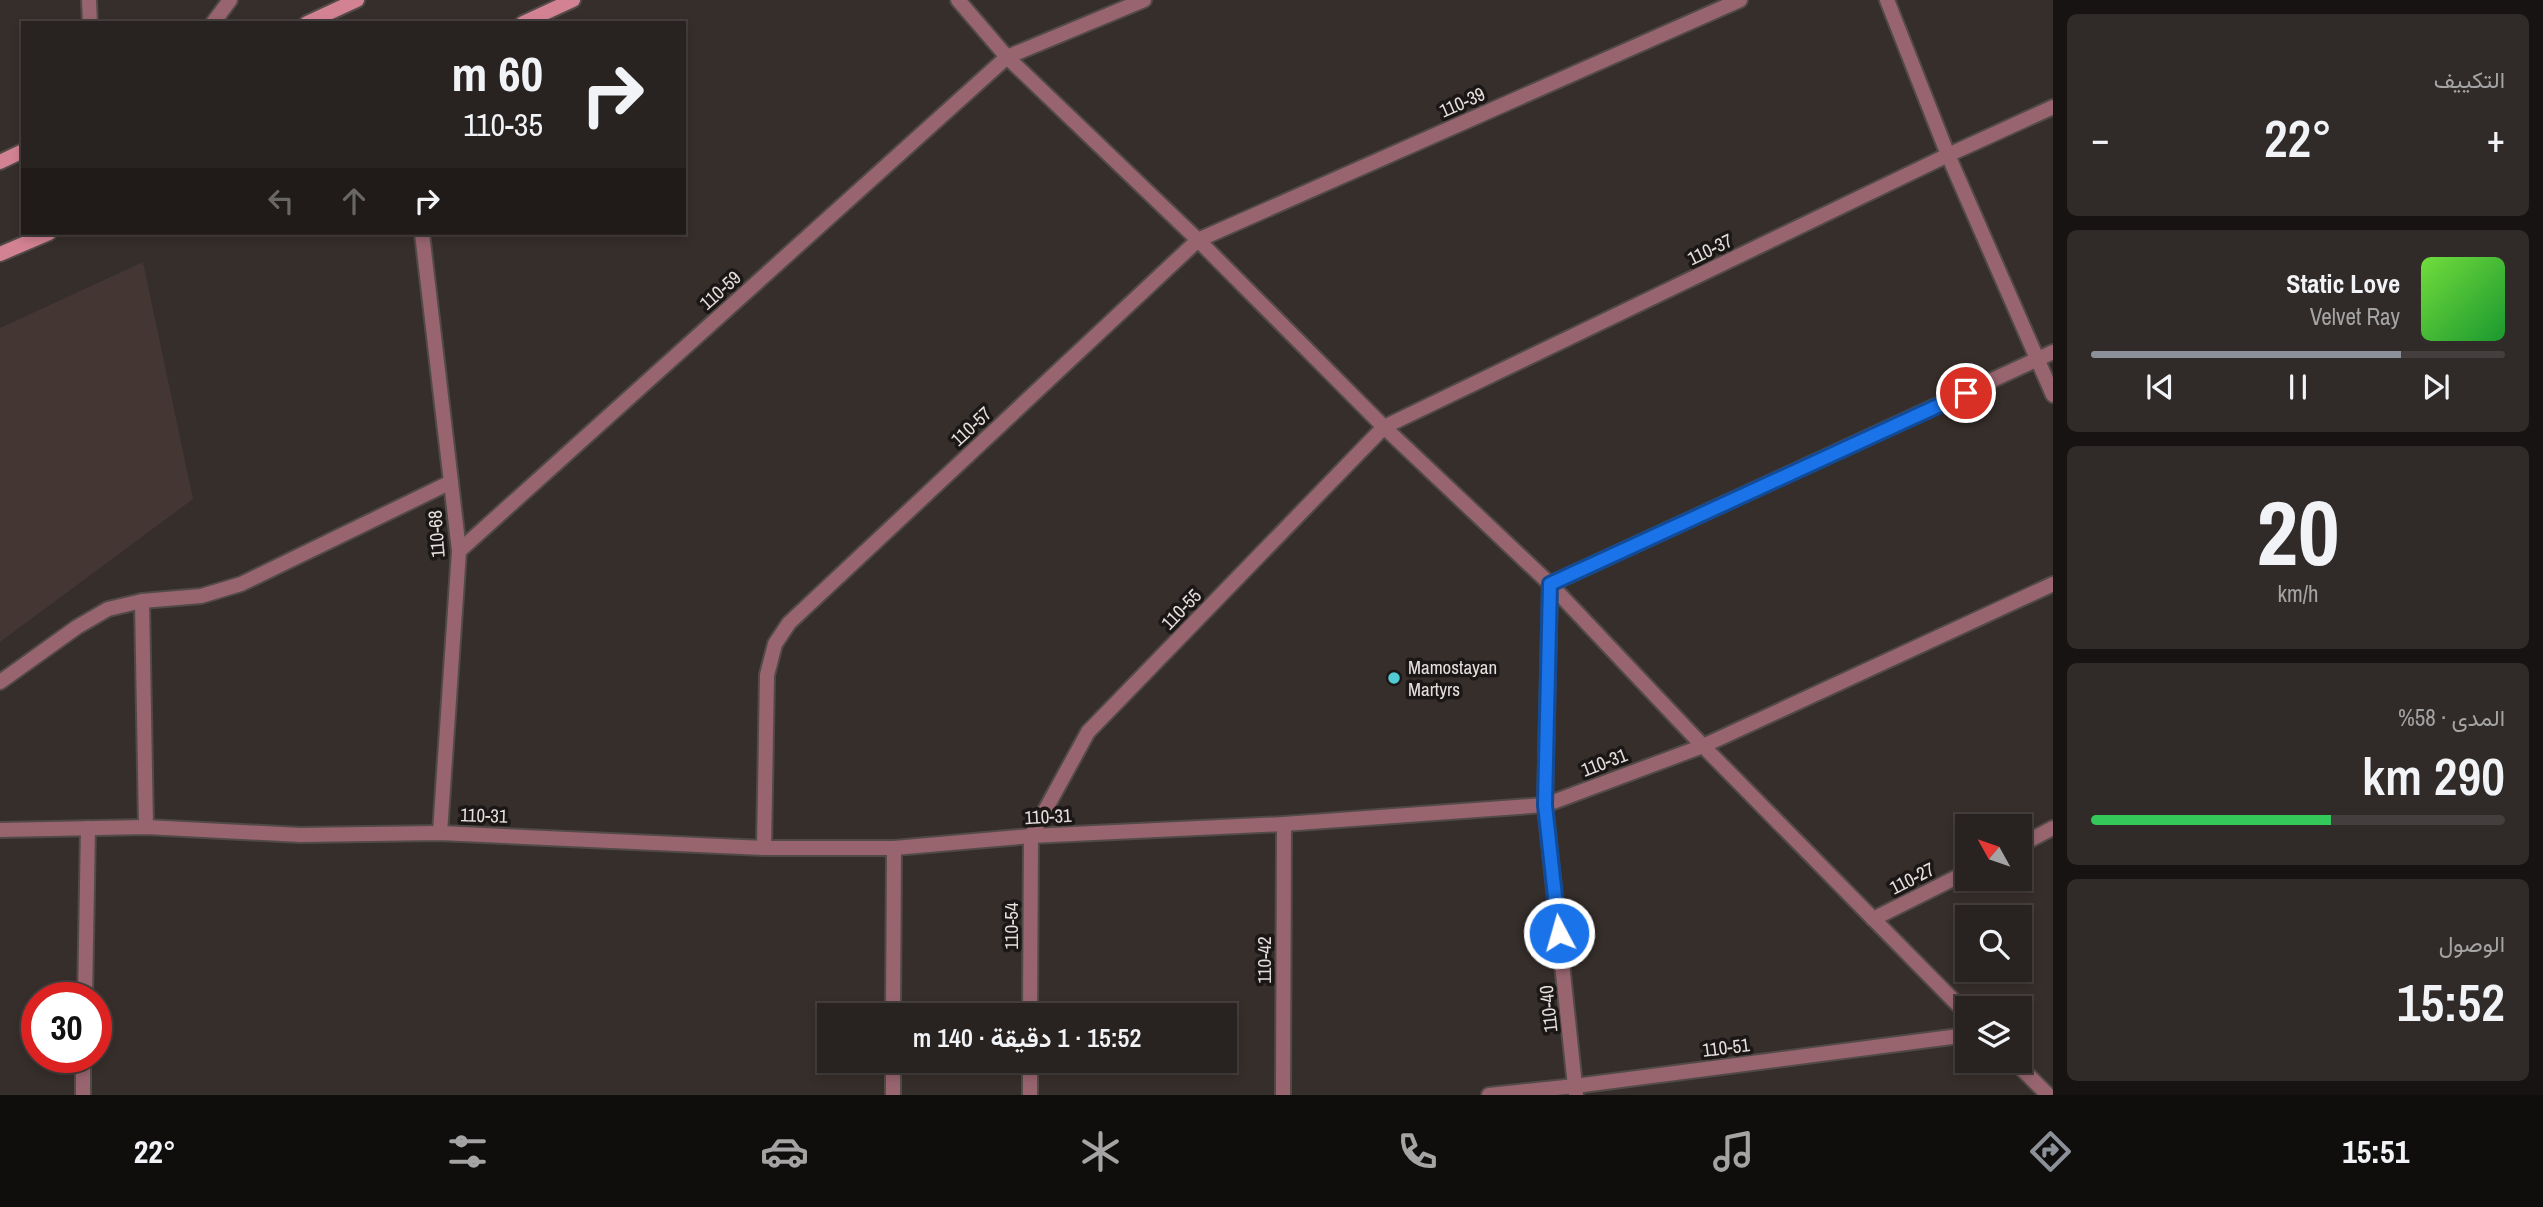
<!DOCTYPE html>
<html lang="ar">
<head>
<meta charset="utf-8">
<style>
  :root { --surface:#282220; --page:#302a29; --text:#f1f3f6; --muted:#a5a4a5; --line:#443f3e; --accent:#8c9099 }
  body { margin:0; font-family:"Archivo Narrow",Vazirmatn,sans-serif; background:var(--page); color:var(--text); direction:rtl; height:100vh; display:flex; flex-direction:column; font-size:26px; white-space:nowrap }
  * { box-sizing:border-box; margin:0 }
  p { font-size:23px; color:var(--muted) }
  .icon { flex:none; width:38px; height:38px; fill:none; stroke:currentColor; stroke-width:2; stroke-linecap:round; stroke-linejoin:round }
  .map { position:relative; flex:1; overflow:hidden; direction:ltr }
  .sheet { display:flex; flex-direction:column; gap:14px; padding:14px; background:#161312; width:490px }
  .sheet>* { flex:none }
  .banner { position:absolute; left:21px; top:21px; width:665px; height:214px; border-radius:0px; box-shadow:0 4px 10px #0003,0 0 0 2px var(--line); direction:rtl; background:#282220; color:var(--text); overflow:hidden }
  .needle { width:46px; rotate:310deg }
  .controls { position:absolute; left:1955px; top:814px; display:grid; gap:14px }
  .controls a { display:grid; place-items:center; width:77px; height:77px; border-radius:0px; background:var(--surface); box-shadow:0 4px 10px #0003,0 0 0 2px var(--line); font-size:35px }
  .speed { position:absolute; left:21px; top:982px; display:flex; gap:14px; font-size:35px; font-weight:700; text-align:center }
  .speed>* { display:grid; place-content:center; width:91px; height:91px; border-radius:50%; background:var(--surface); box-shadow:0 4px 10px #0003,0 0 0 2px var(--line); line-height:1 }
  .speed .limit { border:10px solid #d22; background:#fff; color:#111 }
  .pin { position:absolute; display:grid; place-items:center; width:60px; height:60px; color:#fff; margin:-30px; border:4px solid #fff; border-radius:50%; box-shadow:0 2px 7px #0007 }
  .me { position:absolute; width:77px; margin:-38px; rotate:354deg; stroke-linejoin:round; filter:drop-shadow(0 0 5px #0008) }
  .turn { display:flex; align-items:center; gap:24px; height:147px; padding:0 28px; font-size:32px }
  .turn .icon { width:91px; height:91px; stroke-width:2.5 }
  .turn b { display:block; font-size:49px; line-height:60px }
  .lanes { display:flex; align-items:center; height:66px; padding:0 28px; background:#0003; justify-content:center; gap:35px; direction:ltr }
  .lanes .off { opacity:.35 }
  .big { font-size:52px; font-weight:600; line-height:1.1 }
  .sheet .tile { flex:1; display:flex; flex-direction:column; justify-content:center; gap:10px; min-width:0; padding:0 24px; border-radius:10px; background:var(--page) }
  .sheet .dial { align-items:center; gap:0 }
  .dial b { font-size:91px; line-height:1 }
  .song { display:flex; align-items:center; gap:21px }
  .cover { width:84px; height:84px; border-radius:10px; background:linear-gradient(135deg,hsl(100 70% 55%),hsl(130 70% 35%)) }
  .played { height:7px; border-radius:4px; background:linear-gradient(90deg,var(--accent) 75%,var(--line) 75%) }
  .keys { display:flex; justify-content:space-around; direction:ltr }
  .heat { display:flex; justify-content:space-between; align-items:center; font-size:38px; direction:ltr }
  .charge { height:10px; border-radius:5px; background:linear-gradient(90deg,#34c759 58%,var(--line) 0) }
  .trip { position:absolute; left:817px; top:1003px; width:420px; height:70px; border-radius:0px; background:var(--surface); box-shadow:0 4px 10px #0003,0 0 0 2px var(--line); font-weight:600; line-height:70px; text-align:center; direction:rtl }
  .tabs { display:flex; height:112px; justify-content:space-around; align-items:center; background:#100e0d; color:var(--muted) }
  .tabs .icon { width:49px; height:49px }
  .tabs .active { color:var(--accent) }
  .tabs b { font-size:32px; color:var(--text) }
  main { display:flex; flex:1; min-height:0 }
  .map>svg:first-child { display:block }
  .built { fill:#443632 }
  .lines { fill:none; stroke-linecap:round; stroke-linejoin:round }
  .minor-casing { stroke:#524a47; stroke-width:18 }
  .tertiary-casing { stroke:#524a47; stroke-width:18 }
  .secondary-casing { stroke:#524a47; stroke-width:18 }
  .minor { stroke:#98656f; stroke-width:14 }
  .tertiary { stroke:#98656f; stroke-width:14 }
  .secondary { stroke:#d38293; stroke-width:14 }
  .route-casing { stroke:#114b97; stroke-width:18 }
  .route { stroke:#1a73e8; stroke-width:12 }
  .poi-dot { fill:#51ccd5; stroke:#1b1716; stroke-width:2.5 }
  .labels { text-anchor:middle; stroke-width:7; stroke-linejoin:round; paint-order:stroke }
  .street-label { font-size:19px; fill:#e4dedd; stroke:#1b1716 }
  .poi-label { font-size:19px; fill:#e4dedd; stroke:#1b1716; text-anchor:start }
</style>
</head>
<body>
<main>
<section class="sheet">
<div class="tile"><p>التكييف</p>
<div class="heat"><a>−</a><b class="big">22°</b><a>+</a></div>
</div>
<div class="tile">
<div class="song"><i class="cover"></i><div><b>Static Love</b><p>Velvet Ray</p></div></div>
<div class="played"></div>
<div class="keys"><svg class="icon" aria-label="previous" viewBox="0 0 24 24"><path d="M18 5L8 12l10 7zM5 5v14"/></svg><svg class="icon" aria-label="pause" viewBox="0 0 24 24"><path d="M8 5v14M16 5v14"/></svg><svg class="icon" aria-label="next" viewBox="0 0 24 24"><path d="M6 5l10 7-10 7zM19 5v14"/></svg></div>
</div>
<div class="tile dial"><b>20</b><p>km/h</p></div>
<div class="tile"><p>المدى · 58%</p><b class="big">290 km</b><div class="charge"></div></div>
<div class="tile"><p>الوصول</p><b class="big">15:52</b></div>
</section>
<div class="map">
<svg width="2053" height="1095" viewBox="0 0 2053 1095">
  <rect width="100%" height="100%" fill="#362e2b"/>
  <path class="built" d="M 143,262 L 193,499 L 0,642 L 0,328 Z"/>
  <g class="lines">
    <defs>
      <g id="minor">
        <path d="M 89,0 L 90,23"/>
        <path d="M 958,0 L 1007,57 L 1198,240 L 1384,427 L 1550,584 L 1703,746 L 1967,1014"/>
        <path d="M 1887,0 L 1948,155 L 2053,395"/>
        <path d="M 422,233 L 459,551 L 440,833"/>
        <path d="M 459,551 L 1007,57 L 1144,0"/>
        <path d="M 142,601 L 146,827"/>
        <path d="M 0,682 L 77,627 L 108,609 L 142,601 L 201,596 L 241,584 L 451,482"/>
        <path d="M 0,830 L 146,827 L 300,835 L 440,833 L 764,848 L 894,848 L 1031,836 L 1284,824 L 1545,805 L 1703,746 L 2053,584"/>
        <path d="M 2020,845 L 2053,828"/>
        <path d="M 764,848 L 767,675 L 775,644 L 789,623 L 1198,240 L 1740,0"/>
        <path d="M 1873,919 L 1967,872"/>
        <path d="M 85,998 L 88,828"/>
        <path d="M 893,1015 L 894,848"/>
        <path d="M 1030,1015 L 1031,836 L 1088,732 L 1384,427 L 1948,155 L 2053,107"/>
        <path d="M 2013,1060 L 2048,1095"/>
        <path d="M 83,1095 L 83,1057"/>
        <path d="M 893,1095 L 893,1060"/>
        <path d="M 1030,1095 L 1030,1060"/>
        <path d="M 1283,1095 L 1284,824"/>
        <path d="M 1489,1095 L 1575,1086 L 1967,1035"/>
        <path d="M 1576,1095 L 1545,805 L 1550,584 L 2053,352"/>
      </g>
      <path id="tertiary" d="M 213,23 L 230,0"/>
      <g id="secondary">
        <path d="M 307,23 L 357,0"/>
        <path d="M 523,23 L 573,0"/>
        <path d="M 0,162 L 23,151"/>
        <path d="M 0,254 L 49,233"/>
      </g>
    </defs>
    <use href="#minor" class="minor-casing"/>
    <use href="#tertiary" class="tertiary-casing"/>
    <use href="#secondary" class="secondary-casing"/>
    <use href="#minor" class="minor"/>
    <use href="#tertiary" class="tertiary"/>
    <use href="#secondary" class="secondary"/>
  </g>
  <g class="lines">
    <defs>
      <path id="route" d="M 1559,933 L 1545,805 L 1550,584 L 1966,393"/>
    </defs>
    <use href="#route" class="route-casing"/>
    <use href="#route" class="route"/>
  </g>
  <circle class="poi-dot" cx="1394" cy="678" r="7"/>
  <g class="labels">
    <g class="street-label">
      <text transform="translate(1462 102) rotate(-24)" y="7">110-39</text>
      <text transform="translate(1710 249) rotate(-26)" y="7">110-37</text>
      <text transform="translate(720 290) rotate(-42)" y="7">110-59</text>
      <text transform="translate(971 426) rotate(-43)" y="7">110-57</text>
      <text transform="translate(436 534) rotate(-94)" y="7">110-68</text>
      <text transform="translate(1181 609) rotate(-46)" y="7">110-55</text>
      <text transform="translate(1604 762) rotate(-21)" y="7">110-31</text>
      <text transform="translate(484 815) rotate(2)" y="7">110-31</text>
      <text transform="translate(1048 816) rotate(-3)" y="7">110-31</text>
      <text transform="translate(1912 878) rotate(-27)" y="7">110-27</text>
      <text transform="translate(1011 926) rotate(-90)" y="7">110-54</text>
      <text transform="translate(1264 960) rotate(-90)" y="7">110-42</text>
      <text transform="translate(1548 1009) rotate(-96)" y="7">110-40</text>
      <text transform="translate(1726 1047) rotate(-7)" y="7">110-51</text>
    </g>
    <g class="poi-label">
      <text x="1408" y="674">Mamostayan<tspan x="1408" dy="22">Martyrs</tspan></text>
    </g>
  </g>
</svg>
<div class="controls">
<a><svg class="needle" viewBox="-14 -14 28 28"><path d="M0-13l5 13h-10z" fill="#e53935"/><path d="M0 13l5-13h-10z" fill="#a5a4a5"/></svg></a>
<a><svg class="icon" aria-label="search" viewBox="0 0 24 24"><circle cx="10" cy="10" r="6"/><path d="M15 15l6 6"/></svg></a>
<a><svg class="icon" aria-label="layers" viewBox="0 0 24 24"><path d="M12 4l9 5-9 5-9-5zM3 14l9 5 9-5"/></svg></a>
</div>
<div class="speed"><div class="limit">30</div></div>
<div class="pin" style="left:1966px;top:393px;background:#d93025"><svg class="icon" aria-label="arrive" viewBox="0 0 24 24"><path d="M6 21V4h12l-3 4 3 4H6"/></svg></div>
<svg class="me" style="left:1559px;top:933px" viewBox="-20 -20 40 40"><circle r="17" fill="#1a73e8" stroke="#fff" stroke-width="3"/><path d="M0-11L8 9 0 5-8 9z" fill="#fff"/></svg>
<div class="trip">15:52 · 1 دقيقة · 140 m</div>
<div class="banner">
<div class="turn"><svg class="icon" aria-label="right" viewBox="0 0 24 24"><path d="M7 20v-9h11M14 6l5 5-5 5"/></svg><div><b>60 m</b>110-35</div></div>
<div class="lanes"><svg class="icon off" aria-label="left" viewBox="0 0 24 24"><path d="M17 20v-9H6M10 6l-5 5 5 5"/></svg><svg class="icon off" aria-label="ahead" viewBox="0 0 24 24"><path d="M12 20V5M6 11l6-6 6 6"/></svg><svg class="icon" aria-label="right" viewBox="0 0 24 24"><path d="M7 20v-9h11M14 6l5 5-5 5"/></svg></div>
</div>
</div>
</main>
<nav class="tabs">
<b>15:51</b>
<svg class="icon active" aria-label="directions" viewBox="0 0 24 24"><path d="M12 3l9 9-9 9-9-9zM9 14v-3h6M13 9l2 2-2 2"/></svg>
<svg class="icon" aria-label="music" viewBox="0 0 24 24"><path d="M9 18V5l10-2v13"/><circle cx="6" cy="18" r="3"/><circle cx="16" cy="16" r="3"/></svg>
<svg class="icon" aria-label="phone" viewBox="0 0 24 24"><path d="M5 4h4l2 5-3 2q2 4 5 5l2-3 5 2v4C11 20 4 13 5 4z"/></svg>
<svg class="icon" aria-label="climate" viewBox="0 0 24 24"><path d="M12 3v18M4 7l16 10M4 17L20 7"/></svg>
<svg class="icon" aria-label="car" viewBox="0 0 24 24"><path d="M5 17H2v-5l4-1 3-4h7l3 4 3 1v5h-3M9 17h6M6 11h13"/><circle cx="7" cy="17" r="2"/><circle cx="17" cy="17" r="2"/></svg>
<svg class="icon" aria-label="filters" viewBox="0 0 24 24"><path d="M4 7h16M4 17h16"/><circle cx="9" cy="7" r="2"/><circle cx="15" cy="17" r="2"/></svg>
<b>22°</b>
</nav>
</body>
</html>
